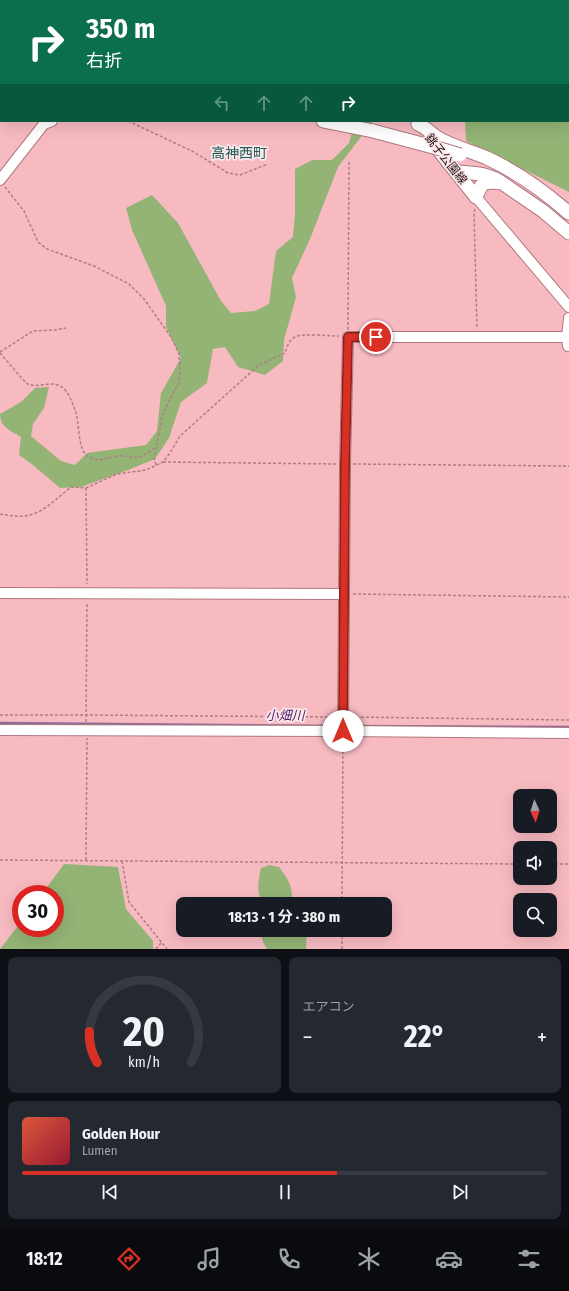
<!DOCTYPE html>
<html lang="ja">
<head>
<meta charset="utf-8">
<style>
  :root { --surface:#171b24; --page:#242831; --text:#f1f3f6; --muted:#9ea1a6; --line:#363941; --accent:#d93025 }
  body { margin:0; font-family:"Fira Sans Condensed","Noto Sans JP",sans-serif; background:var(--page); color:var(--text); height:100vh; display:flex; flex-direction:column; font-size:15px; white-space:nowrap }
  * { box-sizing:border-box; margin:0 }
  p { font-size:13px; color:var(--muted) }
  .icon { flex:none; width:22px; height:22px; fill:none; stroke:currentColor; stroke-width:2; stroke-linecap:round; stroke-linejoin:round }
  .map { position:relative; height:949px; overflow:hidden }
  .panel { display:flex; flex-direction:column; gap:8px; padding:8px; background:#0d0f14; flex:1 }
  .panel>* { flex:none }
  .guide { position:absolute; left:0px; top:0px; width:569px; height:122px; box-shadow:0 4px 16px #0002; background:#0b6e4f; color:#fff; overflow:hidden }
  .needle { width:26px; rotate:177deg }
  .fabs { position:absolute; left:513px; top:789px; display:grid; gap:8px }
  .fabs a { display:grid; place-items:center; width:44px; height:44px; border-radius:8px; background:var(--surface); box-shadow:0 4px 16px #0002; font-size:20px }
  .speed { position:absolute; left:12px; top:885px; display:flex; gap:8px; font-size:20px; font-weight:700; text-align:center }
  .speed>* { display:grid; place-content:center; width:52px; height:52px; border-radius:50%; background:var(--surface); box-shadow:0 4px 16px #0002; line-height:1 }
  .speed .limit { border:6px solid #d22; background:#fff; color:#111 }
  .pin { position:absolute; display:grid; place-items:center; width:34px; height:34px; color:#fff; margin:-17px; border:2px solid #fff; border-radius:50%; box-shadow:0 1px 4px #0007 }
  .me { position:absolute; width:44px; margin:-22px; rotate:0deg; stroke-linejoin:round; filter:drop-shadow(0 0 3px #0008) }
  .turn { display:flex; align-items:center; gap:14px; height:84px; padding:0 20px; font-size:18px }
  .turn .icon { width:52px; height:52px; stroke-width:2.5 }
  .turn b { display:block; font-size:28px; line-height:34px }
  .lanes { display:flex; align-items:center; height:38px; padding:0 20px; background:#0003; justify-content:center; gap:20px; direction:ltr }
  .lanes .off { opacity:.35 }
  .big { font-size:30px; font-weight:700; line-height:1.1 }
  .panel .card { flex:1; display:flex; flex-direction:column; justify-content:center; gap:6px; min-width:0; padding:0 14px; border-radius:8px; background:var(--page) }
  .panel .dial { align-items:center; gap:0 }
  .dial svg { height:104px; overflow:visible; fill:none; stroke:var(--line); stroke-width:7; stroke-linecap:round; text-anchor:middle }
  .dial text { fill:var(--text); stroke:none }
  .song { display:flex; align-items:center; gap:12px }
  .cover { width:48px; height:48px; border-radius:6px; background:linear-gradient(135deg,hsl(10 70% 55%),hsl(350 70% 35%)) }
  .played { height:4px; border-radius:2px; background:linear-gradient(90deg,var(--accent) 60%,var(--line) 60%) }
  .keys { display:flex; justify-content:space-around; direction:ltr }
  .heat { display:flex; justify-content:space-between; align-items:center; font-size:22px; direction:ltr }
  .panel .tiles { flex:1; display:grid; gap:8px; grid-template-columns:1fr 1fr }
  .card:last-child { grid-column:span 2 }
  .trip { position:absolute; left:176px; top:897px; width:216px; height:40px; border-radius:8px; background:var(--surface); box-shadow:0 4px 16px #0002; font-weight:700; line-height:40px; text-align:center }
  .menu { display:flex; height:64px; justify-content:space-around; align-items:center; background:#090b0e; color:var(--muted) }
  .menu .icon { width:28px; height:28px }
  .menu .on { color:var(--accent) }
  .menu b { font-size:18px; color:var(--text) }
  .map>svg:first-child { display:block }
  .green { fill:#93b475 }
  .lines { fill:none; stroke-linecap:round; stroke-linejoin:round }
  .stream { stroke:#8f6c9c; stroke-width:2.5 }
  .minor-casing { stroke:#b0777e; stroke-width:12 }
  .major-casing { stroke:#b0777e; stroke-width:15 }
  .path { stroke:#ad7e83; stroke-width:1.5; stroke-dasharray:3 2; stroke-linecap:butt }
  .minor { stroke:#fff; stroke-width:10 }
  .major { stroke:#fff; stroke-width:13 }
  .major-bridge-casing { stroke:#b0777e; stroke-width:15; stroke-linecap:butt }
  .major-bridge { stroke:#fff; stroke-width:13 }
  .route-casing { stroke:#8d1f18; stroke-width:10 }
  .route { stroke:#d93025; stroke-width:7 }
  .labels { text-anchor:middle; stroke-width:3.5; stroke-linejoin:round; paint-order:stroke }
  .street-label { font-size:12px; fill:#200b0e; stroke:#fbe8ea }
  .water-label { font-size:13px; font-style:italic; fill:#501c6c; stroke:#fbe8ea }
  .quarter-label { font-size:14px; fill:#215c59; stroke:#fbe8ea }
</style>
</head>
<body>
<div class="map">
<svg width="569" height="949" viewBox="0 0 569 949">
  <rect width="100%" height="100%" fill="#f7bac1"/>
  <g class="green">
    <path d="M 568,42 L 569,42 L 569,192 L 466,141 L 465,121 L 568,121 Z"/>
    <path d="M 343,121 L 373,121 L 338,167 L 310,239 L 292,278 L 296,297 L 284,340 L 283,361 L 265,375 L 238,367 L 225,347 L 213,349 L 207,383 L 181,402 L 169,438 L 155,459 L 128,470 L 81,487 L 60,488 L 33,465 L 19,455 L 21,437 C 11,431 0,427 0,414 L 21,402 L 35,388 L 49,387 L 44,408 L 33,424 L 31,436 L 61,461 L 75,465 L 87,453 L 146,445 L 157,431 L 161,393 L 181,358 L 166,327 L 166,306 L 132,230 L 126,208 L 152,195 L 178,223 L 221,301 L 231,313 L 255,311 L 269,304 L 276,251 L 293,237 L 295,214 L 295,169 L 312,160 L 332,160 L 349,143 L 352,133 Z"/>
    <path d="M 64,864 L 118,867 L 126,909 L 153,941 L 153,949 L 0,949 L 21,922 L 21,928 L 55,928 L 55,894 L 42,894 Z"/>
    <path d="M 269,865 L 279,867 C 289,880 293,887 292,904 L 263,904 C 256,892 258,881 261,868 Z"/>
    <path d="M 260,930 L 307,930 L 306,949 L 267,949 L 263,942 Z"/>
  </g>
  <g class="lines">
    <g class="stream">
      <path d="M 0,723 L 341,726"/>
      <path d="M 346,726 L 569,727"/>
    </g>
    <defs>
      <g id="minor">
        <path d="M 311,0 L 312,1"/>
        <path d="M 0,180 L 44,124 L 52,121"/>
        <path d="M 476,197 L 569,307"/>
        <path d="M 568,346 L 567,337 L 569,318"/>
        <path d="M 0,593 L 344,594"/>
        <path d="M 0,730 L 343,731 L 569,733"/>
        <path d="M 343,731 L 345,464 L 348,337 L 567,337"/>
      </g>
      <g id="major">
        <path d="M 85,0 L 87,1"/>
        <path d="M 234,0 L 235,1"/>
        <path d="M 323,121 L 373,131"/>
        <path d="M 418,124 C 426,127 431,134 438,138 C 453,147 471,151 487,158 C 517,172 544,191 569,213"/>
        <path d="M 433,143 L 476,197"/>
        <path d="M 456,172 C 472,173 485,173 499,181"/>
        <path d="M 476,197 L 481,186 L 485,183 L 492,182 L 502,183 L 543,211 L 569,233"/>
      </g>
    </defs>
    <use href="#minor" class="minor-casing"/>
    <use href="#major" class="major-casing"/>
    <g class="path">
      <path d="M 0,79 L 1,78"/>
      <path d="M 128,121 L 192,151 L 228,173 L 240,175 L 268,164"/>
      <path d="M 5,187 L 24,211 L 38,242 L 47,249 L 94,266 L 129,284 L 144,299 L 171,337 L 179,354 L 180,368 L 179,382 L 163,413 L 154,458 L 156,465"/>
      <path d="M 475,209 L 474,212 L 477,329"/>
      <path d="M 348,330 L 349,161"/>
      <path d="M 0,352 L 33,331 L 55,330 L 66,328"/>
      <path d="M 0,353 L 26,383 C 38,391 54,376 66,391 C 70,396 74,407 76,413 C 80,426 77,454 91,458 C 101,462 109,457 119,456 C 125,455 134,459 140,457 C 145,455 151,450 156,447"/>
      <path d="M 163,462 L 337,464"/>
      <path d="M 353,464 L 569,466"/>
      <path d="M 86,488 L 87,584"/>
      <path d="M 0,514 C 8,515 17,517 25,516 C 43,514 58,497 71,487 L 86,488 L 117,474 L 146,470 L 163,462 L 170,453 L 180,436 L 259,365 L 285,353 C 287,347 289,340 295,337 C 303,333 329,336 339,336"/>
      <path d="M 353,594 L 569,597"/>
      <path d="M 0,715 L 86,715 L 335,717"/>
      <path d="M 351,717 L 569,720"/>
      <path d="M 86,722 L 87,602"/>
      <path d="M 0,860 L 520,864"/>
      <path d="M 86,860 L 87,738"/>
      <path d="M 122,861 L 129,902 L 167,949"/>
      <path d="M 550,864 L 569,864"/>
      <path d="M 342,904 L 343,740"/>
      <path d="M 156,949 L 161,943"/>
      <path d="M 342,949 L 342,930"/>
    </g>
    <use href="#minor" class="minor"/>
    <use href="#major" class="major"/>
    <defs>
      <path id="major-bridge" d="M 373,131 L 437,148 L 460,155"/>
    </defs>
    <use href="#major-bridge" class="major-bridge-casing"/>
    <use href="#major-bridge" class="major-bridge"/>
  </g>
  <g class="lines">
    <defs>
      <path id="route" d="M 343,731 L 345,464 L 348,337 L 376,337"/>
    </defs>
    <use href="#route" class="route-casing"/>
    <use href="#route" class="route"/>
  </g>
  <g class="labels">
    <g class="street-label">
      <text transform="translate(446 159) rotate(52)" y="4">銚子公園線</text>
    </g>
    <g class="water-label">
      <text x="285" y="720">小畑川</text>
    </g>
    <g class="quarter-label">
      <text x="239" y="158">高神西町</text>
    </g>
  </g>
</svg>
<div class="fabs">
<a><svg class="needle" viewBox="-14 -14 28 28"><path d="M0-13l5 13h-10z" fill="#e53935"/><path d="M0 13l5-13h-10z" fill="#9ea1a6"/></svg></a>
<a><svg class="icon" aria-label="sound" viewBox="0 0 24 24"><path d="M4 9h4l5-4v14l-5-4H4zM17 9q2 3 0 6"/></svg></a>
<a><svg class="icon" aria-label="search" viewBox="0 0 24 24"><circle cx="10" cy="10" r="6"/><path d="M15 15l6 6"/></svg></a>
</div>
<div class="speed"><div class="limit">30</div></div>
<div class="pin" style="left:376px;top:337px;background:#d93025"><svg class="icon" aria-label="arrive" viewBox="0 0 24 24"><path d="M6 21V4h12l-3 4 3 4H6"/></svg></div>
<svg class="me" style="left:343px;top:731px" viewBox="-20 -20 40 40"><circle r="19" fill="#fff"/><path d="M0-13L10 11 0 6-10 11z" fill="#d93025"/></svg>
<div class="trip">18:13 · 1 分 · 380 m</div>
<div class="guide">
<div class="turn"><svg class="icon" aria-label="right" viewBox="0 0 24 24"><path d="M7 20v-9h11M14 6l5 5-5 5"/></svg><div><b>350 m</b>右折</div></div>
<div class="lanes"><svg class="icon off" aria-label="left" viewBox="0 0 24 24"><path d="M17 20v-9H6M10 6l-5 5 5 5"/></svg><svg class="icon off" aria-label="ahead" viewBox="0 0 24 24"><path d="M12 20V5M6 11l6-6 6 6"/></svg><svg class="icon off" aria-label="ahead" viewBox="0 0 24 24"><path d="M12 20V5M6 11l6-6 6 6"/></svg><svg class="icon" aria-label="right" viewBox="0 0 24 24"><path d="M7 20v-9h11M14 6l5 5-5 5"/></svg></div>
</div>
</div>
<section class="panel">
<div class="tiles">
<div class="card dial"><svg viewBox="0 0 100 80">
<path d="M14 69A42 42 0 1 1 86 69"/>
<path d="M14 69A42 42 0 0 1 8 45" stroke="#d93025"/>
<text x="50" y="56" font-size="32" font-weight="700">20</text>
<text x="50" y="72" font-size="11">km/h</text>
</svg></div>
<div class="card"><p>エアコン</p>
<div class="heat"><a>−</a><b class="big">22°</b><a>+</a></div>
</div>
<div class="card">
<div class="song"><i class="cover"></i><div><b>Golden Hour</b><p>Lumen</p></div></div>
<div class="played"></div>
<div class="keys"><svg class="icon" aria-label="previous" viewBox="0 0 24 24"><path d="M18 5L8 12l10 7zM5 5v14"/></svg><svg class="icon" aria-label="pause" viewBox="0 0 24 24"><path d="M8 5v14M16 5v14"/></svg><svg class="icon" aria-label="next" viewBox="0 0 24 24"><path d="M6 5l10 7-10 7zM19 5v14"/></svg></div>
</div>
</div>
</section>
<nav class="menu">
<b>18:12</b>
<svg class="icon on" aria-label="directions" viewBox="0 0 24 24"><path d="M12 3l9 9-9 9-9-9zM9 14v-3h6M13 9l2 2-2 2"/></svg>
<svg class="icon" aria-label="music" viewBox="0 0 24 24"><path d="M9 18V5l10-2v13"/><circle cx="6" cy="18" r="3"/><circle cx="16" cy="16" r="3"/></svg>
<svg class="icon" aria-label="phone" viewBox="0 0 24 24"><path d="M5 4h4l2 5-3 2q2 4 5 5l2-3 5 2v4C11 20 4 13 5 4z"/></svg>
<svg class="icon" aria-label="climate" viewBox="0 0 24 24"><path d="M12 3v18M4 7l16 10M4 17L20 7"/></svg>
<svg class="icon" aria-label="car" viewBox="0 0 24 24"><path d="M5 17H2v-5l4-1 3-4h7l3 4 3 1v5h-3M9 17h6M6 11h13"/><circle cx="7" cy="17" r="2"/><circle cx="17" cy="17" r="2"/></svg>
<svg class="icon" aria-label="filters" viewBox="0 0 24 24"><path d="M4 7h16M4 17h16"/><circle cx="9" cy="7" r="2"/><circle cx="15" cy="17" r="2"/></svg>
</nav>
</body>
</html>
